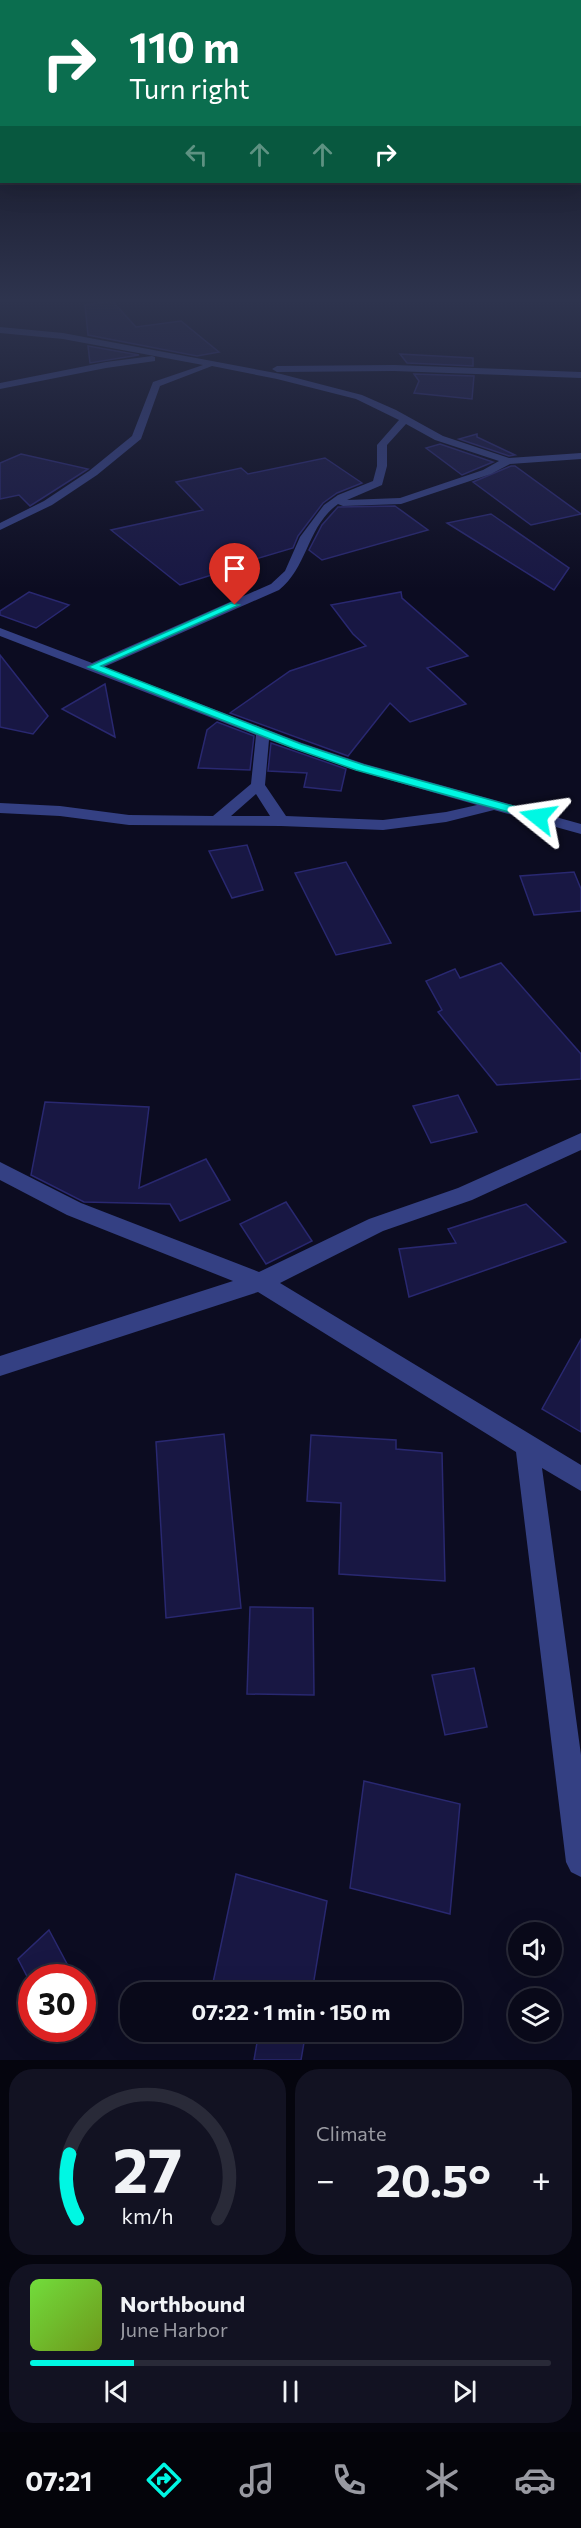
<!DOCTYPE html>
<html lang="en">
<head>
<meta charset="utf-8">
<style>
  :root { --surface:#090919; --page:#121222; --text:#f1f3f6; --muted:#999aa2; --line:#292a38; --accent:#00f7e3 }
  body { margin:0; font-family:Commissioner,sans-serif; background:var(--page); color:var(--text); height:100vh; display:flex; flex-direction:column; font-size:22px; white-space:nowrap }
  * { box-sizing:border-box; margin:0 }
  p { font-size:20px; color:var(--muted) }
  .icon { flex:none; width:33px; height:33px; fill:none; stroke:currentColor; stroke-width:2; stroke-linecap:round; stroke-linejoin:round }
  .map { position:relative; height:2060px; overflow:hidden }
  .drawer { display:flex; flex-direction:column; gap:9px; padding:9px; background:#05050e; flex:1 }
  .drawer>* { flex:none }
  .guide { position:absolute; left:0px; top:0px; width:582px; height:183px; box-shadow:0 6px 24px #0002,0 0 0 2px var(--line); background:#0b6e4f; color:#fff; overflow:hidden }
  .controls { position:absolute; left:508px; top:1922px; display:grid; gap:12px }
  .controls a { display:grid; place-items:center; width:54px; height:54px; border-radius:50%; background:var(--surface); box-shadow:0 6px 24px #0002,0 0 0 2px var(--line); font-size:30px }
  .speed { position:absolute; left:18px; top:1964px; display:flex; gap:12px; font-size:30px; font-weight:700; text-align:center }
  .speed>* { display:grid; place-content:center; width:78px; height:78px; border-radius:50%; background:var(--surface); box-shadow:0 6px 24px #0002,0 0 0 2px var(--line); line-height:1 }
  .speed .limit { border:9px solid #d22; background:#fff; color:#111 }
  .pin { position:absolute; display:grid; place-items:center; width:51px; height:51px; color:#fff; margin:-62px -26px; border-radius:50% 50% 50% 0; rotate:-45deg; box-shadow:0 0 6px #0007 }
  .pin .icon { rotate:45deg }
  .me { position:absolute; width:66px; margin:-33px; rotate:285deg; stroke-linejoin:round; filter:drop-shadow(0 0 4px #0008) }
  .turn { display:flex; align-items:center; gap:21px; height:126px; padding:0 30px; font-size:27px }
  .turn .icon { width:78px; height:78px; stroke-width:2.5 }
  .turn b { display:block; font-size:42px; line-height:51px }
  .lanes { display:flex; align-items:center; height:57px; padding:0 30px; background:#0003; justify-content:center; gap:30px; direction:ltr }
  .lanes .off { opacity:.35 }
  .big { font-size:45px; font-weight:700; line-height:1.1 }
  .drawer .card { flex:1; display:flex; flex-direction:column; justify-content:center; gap:9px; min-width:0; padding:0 21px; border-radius:24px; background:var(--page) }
  .drawer .dial { align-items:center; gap:0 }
  .dial svg { height:156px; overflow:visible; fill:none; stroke:var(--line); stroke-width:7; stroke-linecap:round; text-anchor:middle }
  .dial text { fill:var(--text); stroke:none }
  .song { display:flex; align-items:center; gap:18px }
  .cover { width:72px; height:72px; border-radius:9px; background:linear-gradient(135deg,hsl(100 70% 55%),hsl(80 70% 35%)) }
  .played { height:6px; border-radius:3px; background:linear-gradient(90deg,var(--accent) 20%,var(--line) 20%) }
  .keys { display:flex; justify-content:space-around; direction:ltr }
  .heat { display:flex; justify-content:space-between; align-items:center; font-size:33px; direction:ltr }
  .drawer .tiles { flex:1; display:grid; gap:9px; grid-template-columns:1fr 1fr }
  .card:last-child { grid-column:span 2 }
  .trip { position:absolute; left:120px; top:1982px; width:342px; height:60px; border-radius:24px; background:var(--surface); box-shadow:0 6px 24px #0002,0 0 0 2px var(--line); font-weight:700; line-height:60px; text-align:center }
  .dock { display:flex; height:96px; justify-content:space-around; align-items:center; background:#04040a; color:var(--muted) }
  .dock .icon { width:42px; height:42px }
  .dock .active { color:var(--accent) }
  .dock b { font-size:27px; color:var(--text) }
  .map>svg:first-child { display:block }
  .building { fill:#181743; stroke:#292870; stroke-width:1.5 }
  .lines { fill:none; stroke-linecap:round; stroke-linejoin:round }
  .minor { fill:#344083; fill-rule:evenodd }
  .route { fill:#00f7e3; stroke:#00a194; stroke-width:1.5 }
</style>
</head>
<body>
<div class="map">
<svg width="581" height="2060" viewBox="0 0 581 2060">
  <rect width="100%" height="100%" fill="#0c0c21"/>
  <g class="building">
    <path d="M 112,301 L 136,327 L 181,321 L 219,352 L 197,356 L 88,335 L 85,305 Z"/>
    <path d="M 88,346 L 139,355 L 90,363 Z"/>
    <path d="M 400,354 L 473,358 L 473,366 L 407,363 Z"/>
    <path d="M 414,374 L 474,376 L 472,399 L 414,393 L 419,381 Z"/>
    <path d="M 477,434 L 477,437 L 515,455 L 509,456 L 459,439 Z"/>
    <path d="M 440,444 L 493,462 L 462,475 L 426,448 Z"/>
    <path d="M 21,454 L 88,469 L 30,506 L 19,495 L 0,499 L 0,463 Z"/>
    <path d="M 325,458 L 362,483 L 337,493 L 323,503 L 298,536 L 293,548 L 215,571 L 218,573 L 180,585 L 111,530 L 203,510 L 176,482 L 241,468 L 248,474 Z"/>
    <path d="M 511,466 L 515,466 L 581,514 L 531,525 L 473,482 Z"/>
    <path d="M 395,506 L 428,530 L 322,560 L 309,550 L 322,525 L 338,507 Z"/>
    <path d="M 491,514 L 569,568 L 554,590 L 447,523 Z"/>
    <path d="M 29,592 L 69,605 L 36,628 L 0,615 L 0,611 Z"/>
    <path d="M 401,592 L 402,598 L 468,656 L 427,668 L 466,704 L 410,722 L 390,703 L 348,756 L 230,713 L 290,671 L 366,646 L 353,634 L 331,605 Z"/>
    <path d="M 0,655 L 48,716 L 33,734 L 0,727 Z"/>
    <path d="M 105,684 L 115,737 L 62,709 Z"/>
    <path d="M 217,722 L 254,736 L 250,770 L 198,768 L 207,730 Z"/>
    <path d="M 271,743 L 346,769 L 341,791 L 304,787 L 307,773 L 268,771 Z"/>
    <path d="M 247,845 L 263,890 L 232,898 L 209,851 Z"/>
    <path d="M 346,862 L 391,943 L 336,955 L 295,873 Z"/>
    <path d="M 574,872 L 581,889 L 581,911 L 534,915 L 520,876 Z"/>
    <path d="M 501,963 L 581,1054 L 581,1079 L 497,1085 L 438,1012 L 442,1010 L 426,981 L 455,969 L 460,978 Z"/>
    <path d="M 458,1095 L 477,1132 L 431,1143 L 413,1106 Z"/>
    <path d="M 45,1102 L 149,1107 L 139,1188 L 206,1159 L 230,1200 L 180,1221 L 170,1204 L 84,1202 L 31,1175 Z"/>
    <path d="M 286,1202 L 312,1241 L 266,1264 L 240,1224 Z"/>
    <path d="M 526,1204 L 566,1242 L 409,1297 L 399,1249 L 456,1243 L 448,1229 Z"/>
    <path d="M 581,1339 L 581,1432 L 542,1409 Z"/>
    <path d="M 224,1434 L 241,1608 L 166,1618 L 156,1442 Z"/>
    <path d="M 311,1435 L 396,1440 L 396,1449 L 442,1453 L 445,1581 L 339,1574 L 341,1503 L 307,1501 Z"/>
    <path d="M 250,1607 L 313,1608 L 314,1695 L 247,1694 Z"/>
    <path d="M 474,1668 L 487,1727 L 445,1735 L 432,1675 Z"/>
    <path d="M 364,1781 L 460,1804 L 450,1914 L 350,1888 Z"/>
    <path d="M 236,1874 L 327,1901 L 312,1992 L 211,1992 Z"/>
    <path d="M 49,1930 L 74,1977 L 32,1977 L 32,1986 L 18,1959 Z"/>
    <path d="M 259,2031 L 306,2031 L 301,2060 L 254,2060 Z"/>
  </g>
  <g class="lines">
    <g class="minor">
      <path d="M 0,327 L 63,333 L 281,374 L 362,395 L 396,410 L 443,436 L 509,458 L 581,453 L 581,459 L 510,464 L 491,474 L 401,504 L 343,506 L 338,504 C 307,526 308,567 279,590 L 104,667 L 302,743 L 365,764 L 581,824 L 581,834 L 494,810 L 446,822 L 383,830 L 281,826 L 129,825 L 60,816 L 0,813 L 0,803 L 60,806 L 129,815 L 213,816 L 251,784 L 256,735 L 0,636 L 0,628 L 92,663 L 271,584 L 285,571 L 300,537 L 324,505 L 338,495 L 373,481 L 377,466 L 377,445 L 399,420 L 356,399 L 277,379 L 212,366 L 160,386 L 141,439 L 97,475 L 52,505 L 0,530 L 0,523 L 44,501 L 89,471 L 132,436 L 153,382 L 203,365 L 63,339 L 0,333 ZM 406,424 L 435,440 L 499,461 L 483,470 L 400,498 L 347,500 L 382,485 L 387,466 L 387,445 ZM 269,740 L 355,770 L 477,805 L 446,812 L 383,820 L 286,816 L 265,785 ZM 256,794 L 270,816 L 231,816 Z"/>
      <path d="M 152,356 L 155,357 L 155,361 L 106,368 L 0,389 L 0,383 L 106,362 Z"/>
      <path d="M 394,365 L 581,372 L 581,378 L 394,371 L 277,372 L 272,369 L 277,366 Z"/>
      <path d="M 581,1133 L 581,1150 L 472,1200 L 383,1231 L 280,1283 L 581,1465 L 581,1491 L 542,1468 L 581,1755 L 581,1877 L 571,1872 L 566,1862 L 516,1452 L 258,1292 L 0,1376 L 0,1356 L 233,1281 L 67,1215 L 0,1180 L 0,1162 L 81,1203 L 259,1272 L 369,1219 L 458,1188 Z"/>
    </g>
  </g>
  <linearGradient id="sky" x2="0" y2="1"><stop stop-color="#070712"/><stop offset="0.51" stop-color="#2e344e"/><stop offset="1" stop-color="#2e344e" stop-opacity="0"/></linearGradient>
  <rect width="581" height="589" fill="url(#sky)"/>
  <path class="route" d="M 231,603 L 239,605 L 101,666 L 301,744 L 364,765 L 542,814 L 542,819 L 534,819 L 356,770 L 293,748 L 88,667 Z"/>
</svg>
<div class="controls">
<a><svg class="icon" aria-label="sound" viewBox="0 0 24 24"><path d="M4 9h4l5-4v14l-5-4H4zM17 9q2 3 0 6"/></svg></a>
<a><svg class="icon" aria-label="layers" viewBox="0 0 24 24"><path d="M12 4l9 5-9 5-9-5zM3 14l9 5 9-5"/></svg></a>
</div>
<div class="speed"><div class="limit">30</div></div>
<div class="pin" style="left:235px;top:605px;background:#d93025"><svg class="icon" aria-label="arrive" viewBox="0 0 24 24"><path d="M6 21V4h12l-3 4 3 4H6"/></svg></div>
<svg class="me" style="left:538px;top:817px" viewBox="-20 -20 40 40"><path d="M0-17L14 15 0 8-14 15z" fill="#00f7e3" stroke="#fff" stroke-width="4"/></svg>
<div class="trip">07:22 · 1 min · 150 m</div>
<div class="guide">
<div class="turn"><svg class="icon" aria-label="right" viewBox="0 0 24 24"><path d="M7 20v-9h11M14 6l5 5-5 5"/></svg><div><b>110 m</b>Turn right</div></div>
<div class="lanes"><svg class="icon off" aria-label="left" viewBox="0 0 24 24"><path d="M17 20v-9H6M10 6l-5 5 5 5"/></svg><svg class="icon off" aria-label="ahead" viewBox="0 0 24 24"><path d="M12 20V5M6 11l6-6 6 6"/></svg><svg class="icon off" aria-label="ahead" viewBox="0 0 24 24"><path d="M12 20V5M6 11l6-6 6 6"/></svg><svg class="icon" aria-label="right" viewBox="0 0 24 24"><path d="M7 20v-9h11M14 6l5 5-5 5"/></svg></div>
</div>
</div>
<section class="drawer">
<div class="tiles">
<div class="card dial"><svg viewBox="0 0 100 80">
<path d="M14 69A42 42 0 1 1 86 69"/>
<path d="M14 69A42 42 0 0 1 10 36" stroke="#00f7e3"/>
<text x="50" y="56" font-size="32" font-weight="700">27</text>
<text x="50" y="72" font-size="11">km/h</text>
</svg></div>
<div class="card"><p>Climate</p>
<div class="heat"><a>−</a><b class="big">20.5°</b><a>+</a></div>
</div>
<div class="card">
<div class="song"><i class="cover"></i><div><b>Northbound</b><p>June Harbor</p></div></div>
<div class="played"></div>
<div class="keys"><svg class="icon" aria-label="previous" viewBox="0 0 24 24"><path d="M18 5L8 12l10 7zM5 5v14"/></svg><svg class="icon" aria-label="pause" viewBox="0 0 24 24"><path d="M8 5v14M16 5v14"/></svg><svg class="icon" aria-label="next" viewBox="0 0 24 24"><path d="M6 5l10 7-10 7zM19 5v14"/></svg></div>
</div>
</div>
</section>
<nav class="dock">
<b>07:21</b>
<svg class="icon active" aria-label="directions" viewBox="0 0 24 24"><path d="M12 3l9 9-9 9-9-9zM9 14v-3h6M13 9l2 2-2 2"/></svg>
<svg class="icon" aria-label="music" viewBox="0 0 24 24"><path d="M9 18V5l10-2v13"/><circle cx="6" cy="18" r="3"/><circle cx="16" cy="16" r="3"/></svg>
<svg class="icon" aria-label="phone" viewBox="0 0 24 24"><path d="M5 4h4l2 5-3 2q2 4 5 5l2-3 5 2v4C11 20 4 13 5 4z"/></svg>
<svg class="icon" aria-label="climate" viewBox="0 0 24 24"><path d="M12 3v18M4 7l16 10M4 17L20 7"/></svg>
<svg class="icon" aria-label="car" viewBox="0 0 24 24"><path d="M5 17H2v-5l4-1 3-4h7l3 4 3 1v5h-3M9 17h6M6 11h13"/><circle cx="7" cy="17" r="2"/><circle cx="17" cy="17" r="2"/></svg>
</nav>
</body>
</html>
